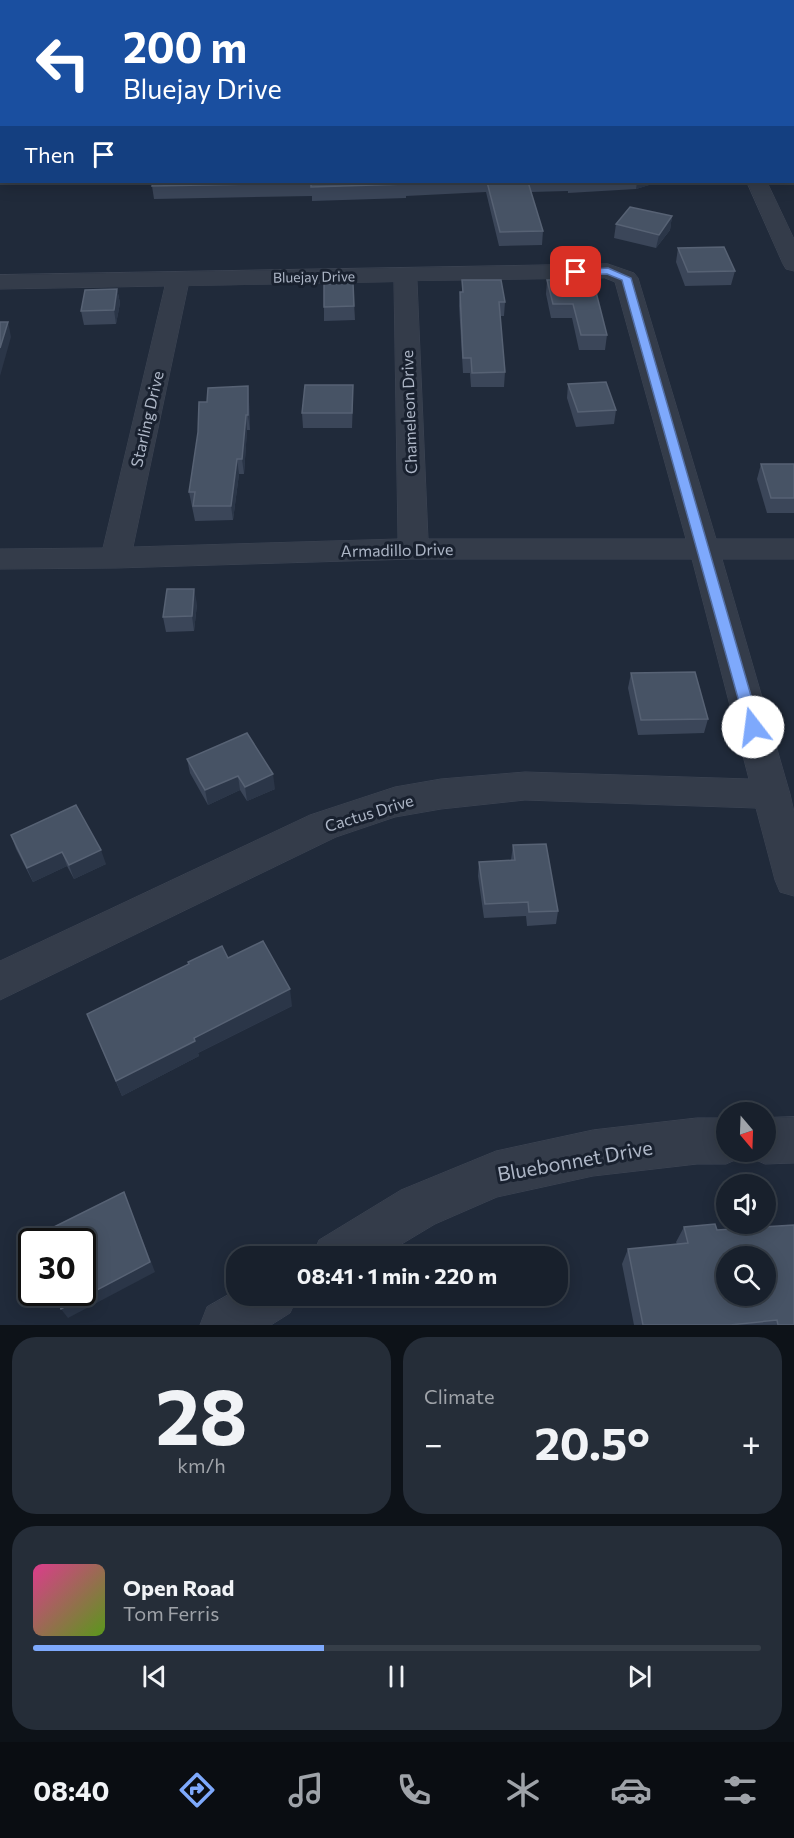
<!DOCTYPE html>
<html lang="en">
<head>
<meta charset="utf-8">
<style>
  :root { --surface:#18202c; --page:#252d38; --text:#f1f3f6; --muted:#9fa3a9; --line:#363e48; --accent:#7ea9fc }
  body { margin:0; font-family:Commissioner,sans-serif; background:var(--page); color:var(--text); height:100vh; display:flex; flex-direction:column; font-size:22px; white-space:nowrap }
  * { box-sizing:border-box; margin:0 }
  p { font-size:20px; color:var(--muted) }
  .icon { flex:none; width:33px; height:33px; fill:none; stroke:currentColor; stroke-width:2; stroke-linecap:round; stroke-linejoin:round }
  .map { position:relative; height:1325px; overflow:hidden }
  .panel { display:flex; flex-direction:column; gap:12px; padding:12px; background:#0d1218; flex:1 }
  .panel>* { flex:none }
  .hud { position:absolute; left:0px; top:0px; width:795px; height:183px; box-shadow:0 3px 15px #0003,0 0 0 2px var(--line); background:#1a4fa0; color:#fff; overflow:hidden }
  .needle { width:39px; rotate:161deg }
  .controls { position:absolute; left:716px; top:1102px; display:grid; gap:12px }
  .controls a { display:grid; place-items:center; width:60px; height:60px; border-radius:50%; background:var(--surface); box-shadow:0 3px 15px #0003,0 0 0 2px var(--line); font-size:30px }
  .speed { position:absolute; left:18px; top:1228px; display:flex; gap:12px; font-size:30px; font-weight:700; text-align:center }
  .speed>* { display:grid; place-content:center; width:78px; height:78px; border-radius:50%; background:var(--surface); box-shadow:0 3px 15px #0003,0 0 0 2px var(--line); line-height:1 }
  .speed .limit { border:3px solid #111; border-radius:9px; background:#fff; color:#111 }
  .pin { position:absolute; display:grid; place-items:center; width:51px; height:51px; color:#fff; margin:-26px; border-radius:12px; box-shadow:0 3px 9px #0006 }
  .me { position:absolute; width:66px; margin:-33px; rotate:345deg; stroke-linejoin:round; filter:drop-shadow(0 0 4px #0008) }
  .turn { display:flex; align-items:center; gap:21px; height:126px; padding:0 24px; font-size:27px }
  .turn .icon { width:78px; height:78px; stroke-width:2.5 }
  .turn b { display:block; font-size:42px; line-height:51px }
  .then { display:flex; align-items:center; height:57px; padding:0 24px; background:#0003; gap:12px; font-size:22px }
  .big { font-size:45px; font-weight:700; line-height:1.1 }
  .panel .tile { flex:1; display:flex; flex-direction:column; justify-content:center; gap:9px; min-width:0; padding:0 21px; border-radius:24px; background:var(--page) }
  .panel .dial { align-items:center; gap:0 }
  .dial b { font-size:78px; line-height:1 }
  .song { display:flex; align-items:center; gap:18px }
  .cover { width:72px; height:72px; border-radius:9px; background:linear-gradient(135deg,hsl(330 70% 55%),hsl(90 70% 35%)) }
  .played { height:6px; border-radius:3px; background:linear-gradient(90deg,var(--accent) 40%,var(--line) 40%) }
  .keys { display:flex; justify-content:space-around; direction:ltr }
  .heat { display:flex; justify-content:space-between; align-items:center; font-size:33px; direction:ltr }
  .panel .tiles { flex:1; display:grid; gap:12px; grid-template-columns:1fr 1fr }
  .tile:last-child { grid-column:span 2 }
  .trip { position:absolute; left:226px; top:1246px; width:342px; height:60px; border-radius:24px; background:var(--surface); box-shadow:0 3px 15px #0003,0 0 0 2px var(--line); font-weight:700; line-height:60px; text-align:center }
  .tabs { display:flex; height:96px; justify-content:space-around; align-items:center; background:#0a0d12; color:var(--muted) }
  .tabs .icon { width:42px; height:42px }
  .tabs .current { color:var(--accent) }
  .tabs b { font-size:27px; color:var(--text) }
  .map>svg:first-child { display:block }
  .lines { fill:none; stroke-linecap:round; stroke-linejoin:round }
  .street-casing { stroke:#3d4554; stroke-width:1 }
  .street { fill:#343c4a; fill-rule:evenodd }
  .wall { fill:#3b4659 }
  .shaded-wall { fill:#2b3648 }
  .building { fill:#475365; stroke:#576274; stroke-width:1.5; fill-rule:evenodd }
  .route { fill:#7ea9fc; stroke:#526ea4; stroke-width:1.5 }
  .labels { text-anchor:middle; stroke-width:6; stroke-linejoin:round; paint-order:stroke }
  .far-street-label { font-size:14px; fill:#aeb7c7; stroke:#19212f }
  .street-label { font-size:16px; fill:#aeb7c7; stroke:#19212f }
  .near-street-label { font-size:20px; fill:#aeb7c7; stroke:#19212f }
</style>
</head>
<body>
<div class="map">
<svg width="794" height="1325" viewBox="0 0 794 1325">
  <rect width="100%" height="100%" fill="#202a3a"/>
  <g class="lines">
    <defs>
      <g id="street">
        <rect x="159" y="0" width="16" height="2"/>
        <path d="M 554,0 L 570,0 L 571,2 L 555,2 Z"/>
        <path d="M 667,0 L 683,0 L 684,2 L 668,2 Z"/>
        <path d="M 0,153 L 2,153 L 0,166 Z"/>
        <path d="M 747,182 L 767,182 L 794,239 L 794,271 L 786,269 L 783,264 Z"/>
        <path d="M 608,264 L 634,273 L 638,278 L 716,539 L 794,539 L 794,559 L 722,559 L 790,794 L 794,812 L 794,896 L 780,892 L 775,880 L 756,808 L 525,800 L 441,809 L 395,817 L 336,837 L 0,1000 L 0,961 L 310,815 L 395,787 L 441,779 L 525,772 L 749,779 L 692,559 L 413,559 L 116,568 L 0,569 L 0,549 L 103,548 L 165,286 L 0,289 L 0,275 ZM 605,278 L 615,282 L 686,539 L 428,539 L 417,281 ZM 394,282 L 398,539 L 133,547 L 188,286 Z"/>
        <path d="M 794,1117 L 794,1163 L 765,1164 L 749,1157 L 747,1152 L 765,1152 L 765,1118 Z"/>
        <path d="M 697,1118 L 726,1118 L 726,1152 L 744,1152 L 742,1157 L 726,1164 L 697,1164 L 593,1176 L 497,1197 L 435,1224 L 380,1257 L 312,1257 L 319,1240 L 401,1190 L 496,1151 L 593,1130 Z"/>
        <path d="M 237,1290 L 237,1296 L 298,1296 L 290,1313 L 271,1325 L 200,1325 L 207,1307 Z"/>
      </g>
    </defs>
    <use href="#street" class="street-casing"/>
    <use href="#street" class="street"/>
  </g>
  <g class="wall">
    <path d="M 713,0 L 794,0 L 794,49 L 794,2 L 714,2 Z"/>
    <path d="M 153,182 L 659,182 L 636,189 L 568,193 L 568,191 L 531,192 L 543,231 L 542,245 L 499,246 L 486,192 L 406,196 L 406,198 L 312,201 L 312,196 L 154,199 L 152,186 Z"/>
    <path d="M 672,216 L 670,230 L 656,248 L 614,238 L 616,224 Z"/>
    <path d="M 678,248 L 735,271 L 731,285 L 685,286 L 676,262 Z"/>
    <path d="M 462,280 L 505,302 L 504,316 L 500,316 L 505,372 L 504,387 L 471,387 L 470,373 L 463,373 L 459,306 L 460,292 L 462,292 Z"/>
    <path d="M 547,280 L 586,293 L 607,335 L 605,350 L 579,350 L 572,318 L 551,318 L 546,294 Z"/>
    <path d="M 353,283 L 355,320 L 324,321 L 324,307 Z"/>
    <path d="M 117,289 L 120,303 L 116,324 L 84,325 L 81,311 Z"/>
    <path d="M 568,384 L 616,410 L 614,424 L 576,427 L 567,398 Z"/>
    <path d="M 353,400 L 352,428 L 303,428 L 302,413 Z"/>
    <path d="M 249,401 L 250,430 L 247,430 L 244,474 L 239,474 L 233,520 L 195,521 L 189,492 Z"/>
    <path d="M 761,464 L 794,464 L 794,513 L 767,513 L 757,479 Z"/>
    <path d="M 197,604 L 194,631 L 166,632 L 163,617 Z"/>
    <path d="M 631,673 L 708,719 L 704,733 L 638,735 L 628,688 Z"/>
    <path d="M 187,759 L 275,789 L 247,801 L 240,790 L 208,805 L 190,773 Z"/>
    <path d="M 11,835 L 106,864 L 74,879 L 67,866 L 33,882 L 16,849 Z"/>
    <path d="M 513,845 L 558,911 L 556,924 L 527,926 L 526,916 L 484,918 L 478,876 L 479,862 L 511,860 Z"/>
    <path d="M 228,958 L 292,1006 L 198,1053 L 199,1056 L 122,1096 L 87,1014 L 189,965 L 188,962 Z"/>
    <path d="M 684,1227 L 717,1230 L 794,1325 L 634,1325 L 622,1264 L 628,1249 L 677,1244 L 676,1242 Z"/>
  </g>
  <g class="shaded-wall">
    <path d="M 637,182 L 659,182 L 636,189 Z"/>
    <path d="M 672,216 L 670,230 L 656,248 L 659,235 Z"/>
    <path d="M 117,289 L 120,303 L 116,324 L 114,310 Z"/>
    <path d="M 8,322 L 11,337 L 0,376 L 0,348 Z"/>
    <path d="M 248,386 L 249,401 L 250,430 L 248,415 Z"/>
    <path d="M 246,415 L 247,430 L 244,474 L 242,459 Z"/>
    <path d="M 237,459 L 239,474 L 233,520 L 231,506 Z"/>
    <path d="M 194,589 L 197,604 L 194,631 L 192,616 Z"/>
    <path d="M 273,774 L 275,789 L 247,801 L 245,787 Z"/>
    <path d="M 238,776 L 240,790 L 208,805 L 205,790 Z"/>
    <path d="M 101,850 L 106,864 L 74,879 L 69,865 Z"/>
    <path d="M 62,852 L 67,866 L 33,882 L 27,868 Z"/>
    <path d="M 290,989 L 292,1006 L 198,1053 L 199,1056 L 122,1096 L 116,1081 L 194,1038 Z"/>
    <path d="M 124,1192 L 155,1272 L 68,1318 L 61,1309 Z"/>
  </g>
  <g class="building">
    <path d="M 198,0 L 526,0 L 527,2 L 198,2 Z"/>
    <path d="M 601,0 L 634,0 L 634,2 L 602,2 Z"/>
    <path d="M 722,0 L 794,0 L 794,37 L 794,2 L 723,2 Z"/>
    <path d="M 153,182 L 422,182 L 406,182 L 406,184 L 311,187 L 311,183 L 152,186 Z"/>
    <path d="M 487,182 L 528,182 L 543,231 L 500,232 Z"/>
    <path d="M 630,207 L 672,216 L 659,235 L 616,224 Z"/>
    <path d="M 724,247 L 735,271 L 688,272 L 678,248 Z"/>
    <path d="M 583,279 L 586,293 L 596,292 L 607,335 L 581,335 L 573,304 L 553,304 L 547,280 Z"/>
    <path d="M 462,280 L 501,280 L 505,302 L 499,302 L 505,372 L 472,373 L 471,358 L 463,358 L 460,292 L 463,292 Z"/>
    <path d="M 353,283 L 354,306 L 324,307 L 324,284 Z"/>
    <path d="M 117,289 L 114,310 L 81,311 L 85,290 Z"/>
    <path d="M 0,322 L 8,322 L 0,348 Z"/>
    <path d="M 606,382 L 616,410 L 578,412 L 568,384 Z"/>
    <path d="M 305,385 L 353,385 L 352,413 L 302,413 Z"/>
    <path d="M 248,386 L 248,415 L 246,415 L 242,459 L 237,459 L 231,506 L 193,506 L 195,492 L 189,492 L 198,432 L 199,402 L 207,402 L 208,388 Z"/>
    <path d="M 761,464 L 794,464 L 794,498 L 771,498 Z"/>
    <path d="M 167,589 L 194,589 L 192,616 L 163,617 Z"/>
    <path d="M 695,672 L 708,719 L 641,720 L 631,673 Z"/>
    <path d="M 247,733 L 273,774 L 245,787 L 238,776 L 205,790 L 187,759 Z"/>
    <path d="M 76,805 L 101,850 L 69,865 L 62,852 L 27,868 L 11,835 Z"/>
    <path d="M 546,844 L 558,911 L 529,912 L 528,902 L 485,904 L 479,862 L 515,860 L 513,845 Z"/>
    <path d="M 263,941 L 290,989 L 194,1038 L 195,1041 L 116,1081 L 87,1014 L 189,964 L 188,962 L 222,946 L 228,958 Z"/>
    <path d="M 124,1192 L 150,1262 L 61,1309 L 56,1293 L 82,1293 L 82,1242 L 40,1242 L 38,1235 Z"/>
    <path d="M 715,1224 L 717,1230 L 794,1225 L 794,1325 L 778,1325 L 777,1320 L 730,1325 L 643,1325 L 628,1249 L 688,1243 L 684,1227 ZM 726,1257 L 765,1257 L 765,1296 L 726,1296 Z"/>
  </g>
  <path class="route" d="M 608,268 L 631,278 L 760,727 L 758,731 L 748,731 L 746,727 L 622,280 L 607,274 L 576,275 L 572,272 L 576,270 Z"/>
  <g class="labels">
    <g class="far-street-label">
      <text transform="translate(314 277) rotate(-1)" y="5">Bluejay Drive</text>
    </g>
    <g class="street-label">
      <text transform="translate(409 412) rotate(-92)" y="6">Chameleon Drive</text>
      <text transform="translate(147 419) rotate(-77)" y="6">Starling Drive</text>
      <text transform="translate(397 550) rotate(-1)" y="6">Armadillo Drive</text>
      <text transform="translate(369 813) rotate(-17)" y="6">Cactus Drive</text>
    </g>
    <g class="near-street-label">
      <text transform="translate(575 1161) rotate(-10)" y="7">Bluebonnet Drive</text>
    </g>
  </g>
</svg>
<div class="controls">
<a><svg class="needle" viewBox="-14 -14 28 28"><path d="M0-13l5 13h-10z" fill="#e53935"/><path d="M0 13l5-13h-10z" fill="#9fa3a9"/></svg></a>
<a><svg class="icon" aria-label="sound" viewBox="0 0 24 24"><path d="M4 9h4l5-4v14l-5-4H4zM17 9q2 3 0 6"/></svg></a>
<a><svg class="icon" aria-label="search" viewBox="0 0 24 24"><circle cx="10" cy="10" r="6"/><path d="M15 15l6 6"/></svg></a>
</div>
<div class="speed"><div class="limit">30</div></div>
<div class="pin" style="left:576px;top:272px;background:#d93025"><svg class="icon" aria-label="arrive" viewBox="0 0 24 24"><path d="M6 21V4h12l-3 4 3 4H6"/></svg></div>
<svg class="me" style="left:753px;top:727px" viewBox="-20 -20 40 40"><circle r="19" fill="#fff"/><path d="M0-13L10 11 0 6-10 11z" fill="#7ea9fc"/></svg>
<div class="trip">08:41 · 1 min · 220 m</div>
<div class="hud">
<div class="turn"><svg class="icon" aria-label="left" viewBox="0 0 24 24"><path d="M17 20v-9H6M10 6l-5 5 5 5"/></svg><div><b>200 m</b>Bluejay Drive</div></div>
<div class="then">Then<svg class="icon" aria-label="arrive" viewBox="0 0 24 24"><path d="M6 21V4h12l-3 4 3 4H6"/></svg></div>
</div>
</div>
<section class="panel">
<div class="tiles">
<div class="tile dial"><b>28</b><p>km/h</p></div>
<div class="tile"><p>Climate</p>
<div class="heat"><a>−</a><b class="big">20.5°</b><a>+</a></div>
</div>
<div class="tile">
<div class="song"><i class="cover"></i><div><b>Open Road</b><p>Tom Ferris</p></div></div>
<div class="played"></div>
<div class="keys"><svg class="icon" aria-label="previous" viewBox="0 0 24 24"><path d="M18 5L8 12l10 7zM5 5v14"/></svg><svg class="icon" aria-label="pause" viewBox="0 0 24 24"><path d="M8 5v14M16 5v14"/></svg><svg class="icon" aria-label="next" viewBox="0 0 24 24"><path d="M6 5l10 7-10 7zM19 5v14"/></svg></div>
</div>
</div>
</section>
<nav class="tabs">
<b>08:40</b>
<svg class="icon current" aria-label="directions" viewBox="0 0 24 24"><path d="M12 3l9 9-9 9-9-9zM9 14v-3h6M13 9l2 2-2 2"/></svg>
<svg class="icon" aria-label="music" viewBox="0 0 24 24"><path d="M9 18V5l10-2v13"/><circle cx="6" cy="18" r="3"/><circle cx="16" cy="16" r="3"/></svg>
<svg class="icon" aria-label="phone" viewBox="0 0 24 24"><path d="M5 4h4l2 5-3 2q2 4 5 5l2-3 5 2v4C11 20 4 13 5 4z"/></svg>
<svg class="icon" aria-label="climate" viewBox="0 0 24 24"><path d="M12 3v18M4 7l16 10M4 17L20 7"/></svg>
<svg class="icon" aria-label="car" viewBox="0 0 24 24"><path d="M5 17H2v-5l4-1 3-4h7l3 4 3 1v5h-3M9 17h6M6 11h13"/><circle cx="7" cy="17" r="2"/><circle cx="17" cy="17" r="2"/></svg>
<svg class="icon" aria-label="filters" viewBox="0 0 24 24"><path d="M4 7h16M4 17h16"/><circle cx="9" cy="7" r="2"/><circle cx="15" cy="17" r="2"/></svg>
</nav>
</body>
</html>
